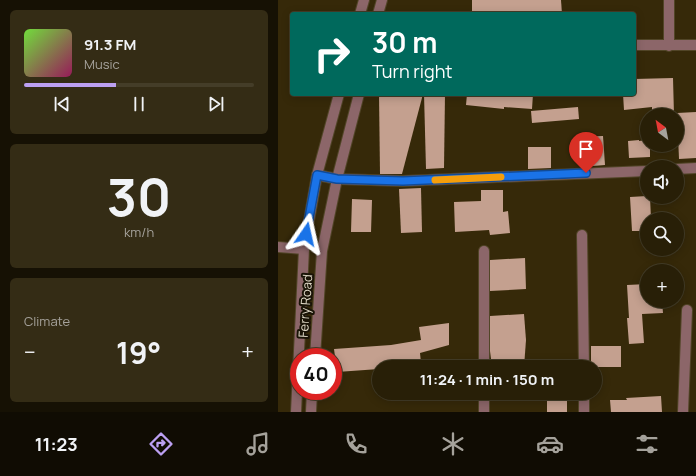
<!DOCTYPE html>
<html lang="en">
<head>
<meta charset="utf-8">
<style>
  :root { --surface:#281f07; --page:#342c15; --text:#f1f3f6; --muted:#a5a29b; --line:#443d28; --accent:#bca0f2 }
  body { margin:0; font-family:Manrope,sans-serif; background:var(--page); color:var(--text); height:100vh; display:flex; flex-direction:column; font-size:15px; white-space:nowrap }
  * { box-sizing:border-box; margin:0 }
  p { font-size:13px; color:var(--muted) }
  .icon { flex:none; width:22px; height:22px; fill:none; stroke:currentColor; stroke-width:2; stroke-linecap:round; stroke-linejoin:round }
  .map { position:relative; flex:1; overflow:hidden }
  .panel { display:flex; flex-direction:column; gap:10px; padding:10px; background:#161104; width:278px }
  .panel>* { flex:none }
  .banner { position:absolute; left:12px; top:12px; width:346px; height:84px; border-radius:4px; box-shadow:0 2px 10px #0003,0 0 0 1px var(--line); background:#00695c; color:#fff; overflow:hidden }
  .needle { width:26px; rotate:328deg }
  .buttons { position:absolute; left:362px; top:108px; display:grid; gap:8px }
  .buttons a { display:grid; place-items:center; width:44px; height:44px; border-radius:50%; background:var(--surface); box-shadow:0 2px 10px #0003,0 0 0 1px var(--line); font-size:20px }
  .speed { position:absolute; left:12px; top:348px; display:flex; gap:8px; font-size:20px; font-weight:700; text-align:center }
  .speed>* { display:grid; place-content:center; width:52px; height:52px; border-radius:50%; background:var(--surface); box-shadow:0 2px 10px #0003,0 0 0 1px var(--line); line-height:1 }
  .speed .limit { border:6px solid #d22; background:#fff; color:#111 }
  .pin { position:absolute; display:grid; place-items:center; width:34px; height:34px; color:#fff; margin:-41px -17px; border-radius:50% 50% 50% 0; rotate:-45deg; box-shadow:0 0 4px #0007 }
  .pin .icon { rotate:45deg }
  .me { position:absolute; width:44px; margin:-22px; rotate:11deg; stroke-linejoin:round; filter:drop-shadow(0 0 3px #0008) }
  .turn { display:flex; align-items:center; gap:14px; height:84px; padding:0 16px; font-size:18px }
  .turn .icon { width:52px; height:52px; stroke-width:2.5 }
  .turn b { display:block; font-size:28px; line-height:34px }
  .big { font-size:30px; font-weight:700; line-height:1.1 }
  .panel .tile { flex:1; display:flex; flex-direction:column; justify-content:center; gap:6px; min-width:0; padding:0 14px; border-radius:6px; background:var(--page) }
  .panel .dial { align-items:center; gap:0 }
  .dial b { font-size:52px; line-height:1 }
  .song { display:flex; align-items:center; gap:12px }
  .cover { width:48px; height:48px; border-radius:6px; background:linear-gradient(135deg,hsl(100 70% 55%),hsl(330 70% 35%)) }
  .played { height:4px; border-radius:2px; background:linear-gradient(90deg,var(--accent) 40%,var(--line) 40%) }
  .keys { display:flex; justify-content:space-around; direction:ltr }
  .heat { display:flex; justify-content:space-between; align-items:center; font-size:22px; direction:ltr }
  .trip { position:absolute; left:94px; top:360px; width:230px; height:40px; border-radius:20px; background:var(--surface); box-shadow:0 2px 10px #0003,0 0 0 1px var(--line); font-weight:700; line-height:40px; text-align:center }
  .tab-bar { display:flex; height:64px; justify-content:space-around; align-items:center; background:#100c03; color:var(--muted) }
  .tab-bar .icon { width:28px; height:28px }
  .tab-bar .selected { color:var(--accent) }
  .tab-bar b { font-size:18px; color:var(--text) }
  main { display:flex; flex:1; min-height:0 }
  .map>svg:first-child { display:block }
  .building { fill:#c4a08f }
  .lines { fill:none; stroke-linecap:round; stroke-linejoin:round }
  .minor-casing { stroke:#514527; stroke-width:12 }
  .minor { stroke:#8c6669; stroke-width:10 }
  .route-casing { stroke:#114b97; stroke-width:10 }
  .route { stroke:#1a73e8; stroke-width:7 }
  .slow { stroke:#f59e0b; stroke-width:7 }
  .labels { text-anchor:middle; stroke-width:4; stroke-linejoin:round; paint-order:stroke }
  .street-label { font-size:13px; fill:#dfd8c6; stroke:#191306 }
</style>
</head>
<body>
<main>
<section class="panel">
<div class="tile">
<div class="song"><i class="cover"></i><div><b>91.3 FM</b><p>Music</p></div></div>
<div class="played"></div>
<div class="keys"><svg class="icon" aria-label="previous" viewBox="0 0 24 24"><path d="M18 5L8 12l10 7zM5 5v14"/></svg><svg class="icon" aria-label="pause" viewBox="0 0 24 24"><path d="M8 5v14M16 5v14"/></svg><svg class="icon" aria-label="next" viewBox="0 0 24 24"><path d="M6 5l10 7-10 7zM19 5v14"/></svg></div>
</div>
<div class="tile dial"><b>30</b><p>km/h</p></div>
<div class="tile"><p>Climate</p>
<div class="heat"><a>−</a><b class="big">19°</b><a>+</a></div>
</div>
</section>
<div class="map">
<svg width="418" height="412" viewBox="0 0 418 412">
  <rect width="100%" height="100%" fill="#362909"/>
  <g class="building">
    <path d="M 194,0 L 283,0 L 284,14 L 194,14 Z"/>
    <path d="M 395,78 L 396,115 L 374,115 L 374,107 L 346,110 L 345,94 L 356,94 L 356,79 Z"/>
    <path d="M 101,94 L 145,94 L 124,174 L 102,174 Z"/>
    <path d="M 146,94 L 167,94 L 166,168 L 148,169 Z"/>
    <path d="M 189,94 L 255,94 L 254,109 L 226,107 L 226,109 L 188,105 Z"/>
    <path d="M 300,107 L 301,119 L 254,123 L 253,111 Z"/>
    <path d="M 418,112 L 418,158 L 401,159 L 399,113 Z"/>
    <path d="M 325,136 L 327,165 L 302,167 L 300,137 Z"/>
    <path d="M 361,140 L 361,141 L 369,140 L 369,145 L 372,145 L 372,157 L 351,158 L 350,141 Z"/>
    <path d="M 250,147 L 273,147 L 273,168 L 250,169 Z"/>
    <path d="M 143,188 L 144,232 L 123,233 L 121,189 Z"/>
    <path d="M 203,190 L 225,190 L 225,212 L 230,211 L 232,233 L 212,235 L 211,230 L 177,232 L 176,202 L 203,201 Z"/>
    <path d="M 369,196 L 369,197 L 372,197 L 373,219 L 369,219 L 369,231 L 354,231 L 352,197 Z"/>
    <path d="M 74,199 L 94,200 L 93,232 L 73,232 Z"/>
    <path d="M 247,258 L 248,289 L 212,291 L 212,260 Z"/>
    <path d="M 369,284 L 369,301 L 384,301 L 385,313 L 364,314 L 366,343 L 351,344 L 349,318 L 351,318 L 349,285 Z"/>
    <path d="M 246,314 L 248,340 L 246,367 L 214,367 L 212,351 L 212,316 Z"/>
    <path d="M 171,323 L 171,345 L 142,353 L 143,363 L 116,367 L 101,367 L 101,369 L 59,372 L 56,349 L 113,345 L 143,340 L 141,327 Z"/>
    <rect x="313" y="346" width="30" height="21"/>
    <rect x="269" y="396" width="20" height="16"/>
    <path d="M 383,396 L 384,412 L 333,412 L 332,400 L 349,400 L 348,398 Z"/>
  </g>
  <g class="lines">
    <defs>
      <g id="minor">
        <path d="M 391,0 L 391,46"/>
        <path d="M 82,14 L 86,0"/>
        <path d="M 100,14 L 104,0"/>
        <path d="M 356,45 L 418,45"/>
        <path d="M 399,169 L 418,168"/>
        <path d="M 39,175 L 59,179 L 125,181 L 369,171"/>
        <path d="M 304,235 L 306,367"/>
        <path d="M 0,247 L 26,249"/>
        <path d="M 206,251 L 206,367"/>
        <path d="M 37,357 L 44,251 L 59,179 L 81,94"/>
        <path d="M 206,393 L 206,412"/>
        <path d="M 306,393 L 306,412"/>
        <path d="M 18,412 L 26,249 L 39,175 L 61,94"/>
        <path d="M 33,412 L 34,391"/>
        <path d="M 405,412 L 409,310"/>
      </g>
    </defs>
    <use href="#minor" class="minor-casing"/>
    <use href="#minor" class="minor"/>
  </g>
  <g class="lines">
    <defs>
      <path id="route" d="M 28,234 L 39,175 L 59,179 L 125,181 L 308,173"/>
    </defs>
    <use href="#route" class="route-casing"/>
    <use href="#route" class="route"/>
    <path class="slow" d="M 157,180 L 223,177"/>
  </g>
  <g class="labels">
    <g class="street-label">
      <text transform="translate(27 306) rotate(-86)" y="5">Ferry Road</text>
    </g>
  </g>
</svg>
<div class="buttons">
<a><svg class="needle" viewBox="-14 -14 28 28"><path d="M0-13l5 13h-10z" fill="#e53935"/><path d="M0 13l5-13h-10z" fill="#a5a29b"/></svg></a>
<a><svg class="icon" aria-label="sound" viewBox="0 0 24 24"><path d="M4 9h4l5-4v14l-5-4H4zM17 9q2 3 0 6"/></svg></a>
<a><svg class="icon" aria-label="search" viewBox="0 0 24 24"><circle cx="10" cy="10" r="6"/><path d="M15 15l6 6"/></svg></a>
<a>+</a>
</div>
<div class="speed"><div class="limit">40</div></div>
<div class="pin" style="left:308px;top:173px;background:#d93025"><svg class="icon" aria-label="arrive" viewBox="0 0 24 24"><path d="M6 21V4h12l-3 4 3 4H6"/></svg></div>
<svg class="me" style="left:28px;top:234px" viewBox="-20 -20 40 40"><path d="M0-17L14 15 0 8-14 15z" fill="#1a73e8" stroke="#fff" stroke-width="4"/></svg>
<div class="trip">11:24 · 1 min · 150 m</div>
<div class="banner">
<div class="turn"><svg class="icon" aria-label="right" viewBox="0 0 24 24"><path d="M7 20v-9h11M14 6l5 5-5 5"/></svg><div><b>30 m</b>Turn right</div></div>
</div>
</div>
</main>
<nav class="tab-bar">
<b>11:23</b>
<svg class="icon selected" aria-label="directions" viewBox="0 0 24 24"><path d="M12 3l9 9-9 9-9-9zM9 14v-3h6M13 9l2 2-2 2"/></svg>
<svg class="icon" aria-label="music" viewBox="0 0 24 24"><path d="M9 18V5l10-2v13"/><circle cx="6" cy="18" r="3"/><circle cx="16" cy="16" r="3"/></svg>
<svg class="icon" aria-label="phone" viewBox="0 0 24 24"><path d="M5 4h4l2 5-3 2q2 4 5 5l2-3 5 2v4C11 20 4 13 5 4z"/></svg>
<svg class="icon" aria-label="climate" viewBox="0 0 24 24"><path d="M12 3v18M4 7l16 10M4 17L20 7"/></svg>
<svg class="icon" aria-label="car" viewBox="0 0 24 24"><path d="M5 17H2v-5l4-1 3-4h7l3 4 3 1v5h-3M9 17h6M6 11h13"/><circle cx="7" cy="17" r="2"/><circle cx="17" cy="17" r="2"/></svg>
<svg class="icon" aria-label="filters" viewBox="0 0 24 24"><path d="M4 7h16M4 17h16"/><circle cx="9" cy="7" r="2"/><circle cx="15" cy="17" r="2"/></svg>
</nav>
</body>
</html>
